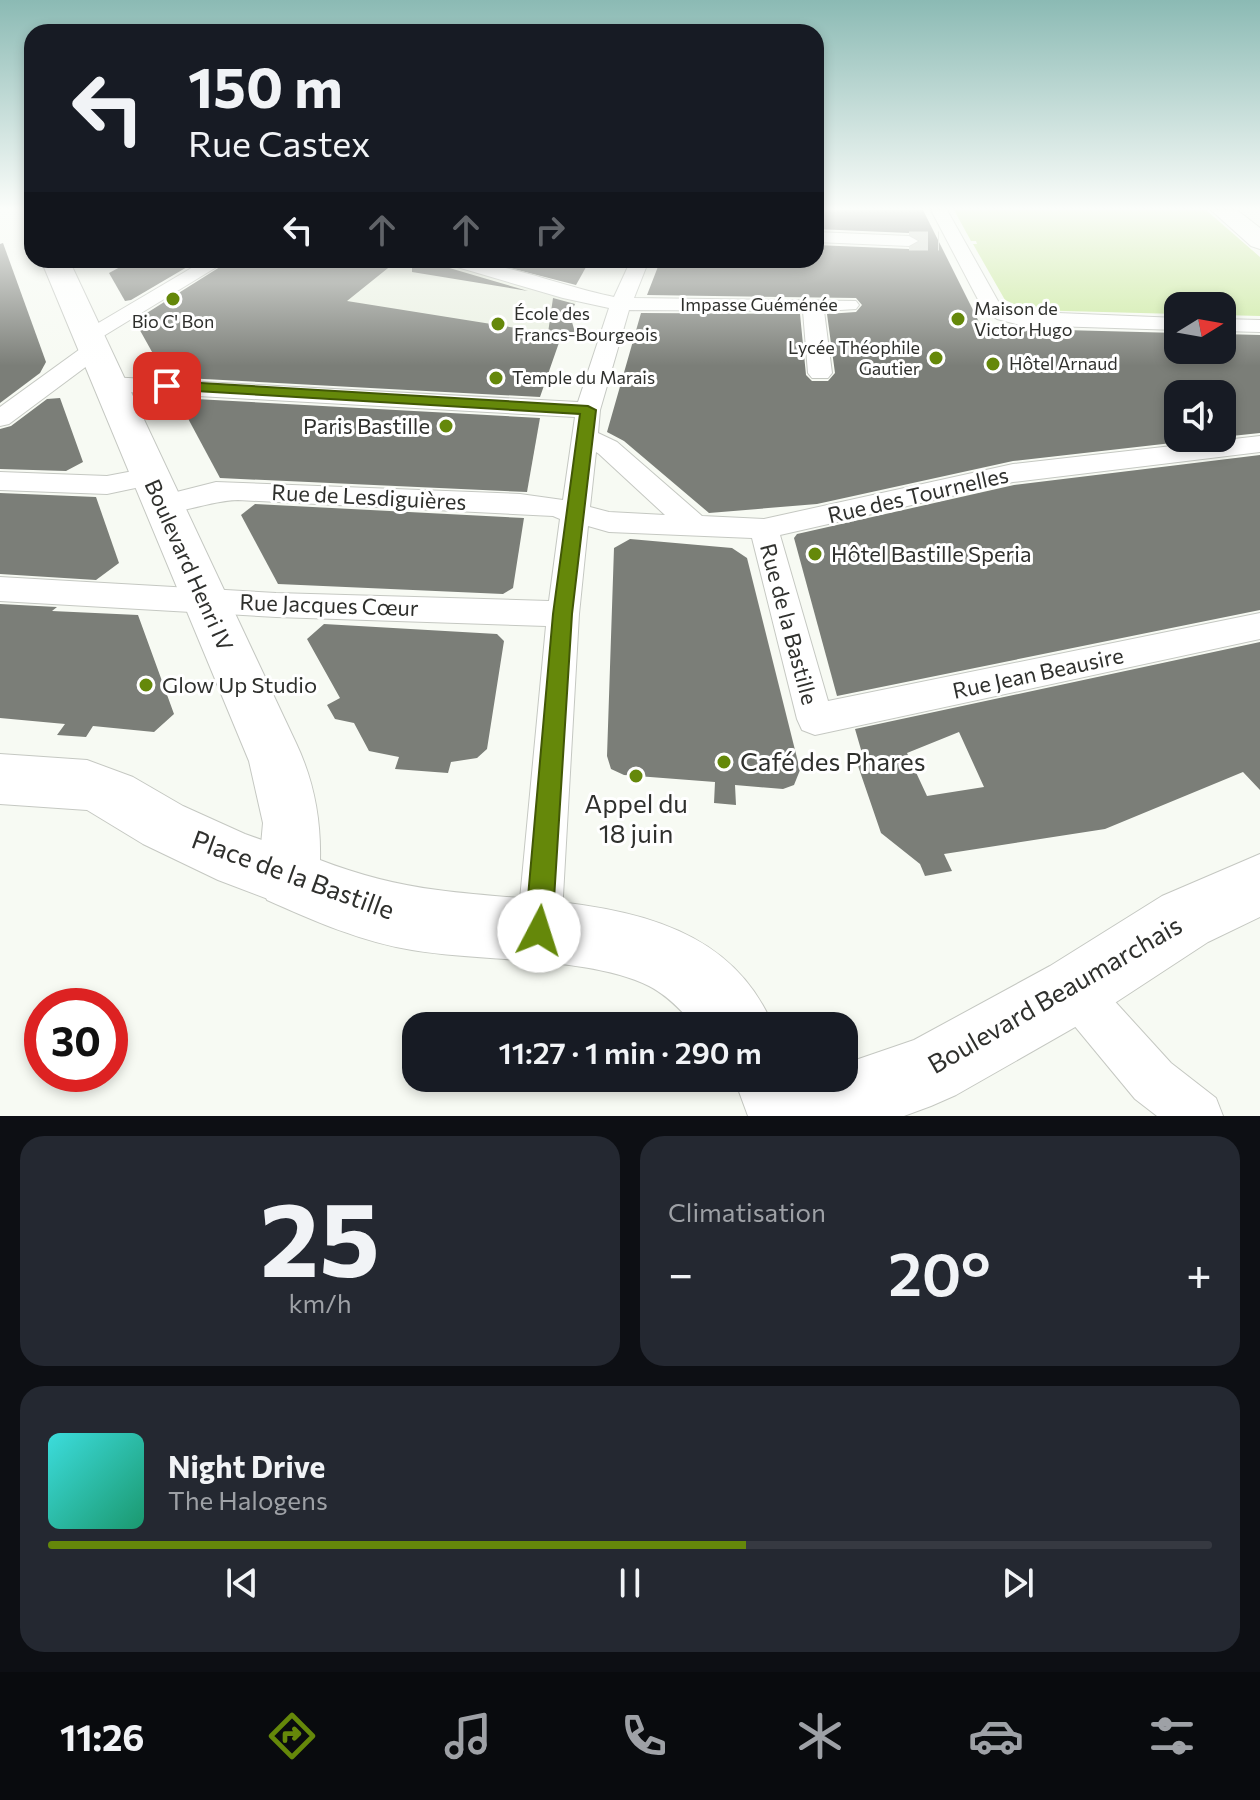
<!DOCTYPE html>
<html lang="fr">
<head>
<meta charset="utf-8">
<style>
  :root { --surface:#171b24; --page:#242831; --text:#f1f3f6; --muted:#9ea1a6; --line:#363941; --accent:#65880a }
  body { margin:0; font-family:Commissioner,sans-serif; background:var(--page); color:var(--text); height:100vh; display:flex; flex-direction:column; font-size:30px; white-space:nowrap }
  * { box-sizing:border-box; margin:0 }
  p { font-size:26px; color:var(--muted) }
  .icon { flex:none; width:44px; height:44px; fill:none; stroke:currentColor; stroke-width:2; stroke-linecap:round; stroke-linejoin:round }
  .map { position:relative; height:1116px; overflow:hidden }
  .sheet { display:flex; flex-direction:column; gap:20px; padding:20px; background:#0d0f14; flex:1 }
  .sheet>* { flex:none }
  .banner { position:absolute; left:24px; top:24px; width:800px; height:244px; border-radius:24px; box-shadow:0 4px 12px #0003; background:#171b24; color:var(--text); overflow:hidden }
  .needle { width:52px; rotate:79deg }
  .buttons { position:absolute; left:1164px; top:292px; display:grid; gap:16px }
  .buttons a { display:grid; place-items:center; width:72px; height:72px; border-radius:16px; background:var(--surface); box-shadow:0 4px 12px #0003; font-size:40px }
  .speed { position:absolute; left:24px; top:988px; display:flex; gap:16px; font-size:40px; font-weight:700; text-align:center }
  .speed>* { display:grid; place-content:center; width:104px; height:104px; border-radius:50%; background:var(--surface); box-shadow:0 4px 12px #0003; line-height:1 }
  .speed .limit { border:12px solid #d22; background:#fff; color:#111 }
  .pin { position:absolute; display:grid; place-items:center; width:68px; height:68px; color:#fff; margin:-34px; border-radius:16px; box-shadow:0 4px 12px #0006 }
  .me { position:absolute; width:88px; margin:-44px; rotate:5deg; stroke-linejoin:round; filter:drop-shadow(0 0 6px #0008) }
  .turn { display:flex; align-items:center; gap:28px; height:168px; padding:0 32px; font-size:36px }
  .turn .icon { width:104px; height:104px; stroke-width:2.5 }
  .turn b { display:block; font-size:56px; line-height:68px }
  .lanes { display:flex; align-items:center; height:76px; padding:0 32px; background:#0003; justify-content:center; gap:40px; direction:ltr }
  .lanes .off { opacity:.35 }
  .big { font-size:60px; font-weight:600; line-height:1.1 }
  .sheet .tile { flex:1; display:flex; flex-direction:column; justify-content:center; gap:12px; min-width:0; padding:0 28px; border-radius:24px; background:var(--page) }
  .sheet .dial { align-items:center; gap:0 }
  .dial b { font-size:104px; line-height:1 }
  .song { display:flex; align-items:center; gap:24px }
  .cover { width:96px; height:96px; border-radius:12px; background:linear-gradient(135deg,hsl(180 70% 55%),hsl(160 70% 35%)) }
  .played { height:8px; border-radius:4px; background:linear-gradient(90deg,var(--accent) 60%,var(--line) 60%) }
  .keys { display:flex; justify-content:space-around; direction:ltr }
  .heat { display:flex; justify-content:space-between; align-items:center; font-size:44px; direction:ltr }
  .sheet .tiles { flex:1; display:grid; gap:20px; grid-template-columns:1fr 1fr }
  .tile:last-child { grid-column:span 2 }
  .trip { position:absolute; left:402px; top:1012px; width:456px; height:80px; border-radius:24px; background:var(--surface); box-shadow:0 4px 12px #0003; font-weight:600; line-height:80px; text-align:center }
  .tab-bar { display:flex; height:128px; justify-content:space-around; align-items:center; background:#090b0e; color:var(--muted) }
  .tab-bar .icon { width:56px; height:56px }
  .tab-bar .on { color:var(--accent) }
  .tab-bar b { font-size:36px; color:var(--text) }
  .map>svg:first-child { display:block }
  .built { fill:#eaf0e2 }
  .green { fill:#cbe99f }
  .building { fill:#7b7e78; fill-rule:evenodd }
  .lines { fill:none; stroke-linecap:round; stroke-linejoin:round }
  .street-tunnel { stroke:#cfd2cb; stroke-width:19; stroke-dasharray:19 10; stroke-linecap:butt }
  .street-casing { stroke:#c5c8c2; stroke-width:2 }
  .secondary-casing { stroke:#c5c8c2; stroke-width:2 }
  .primary-casing { stroke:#c5c8c2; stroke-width:2 }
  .street { fill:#fff; fill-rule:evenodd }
  .secondary { fill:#fff; fill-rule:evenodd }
  .primary { fill:#fff; fill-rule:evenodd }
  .route { fill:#65880a; stroke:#425806; stroke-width:2 }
  .poi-dot { fill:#65880a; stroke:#fff; stroke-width:3 }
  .labels { text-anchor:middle; stroke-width:6; stroke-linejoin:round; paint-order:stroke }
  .far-street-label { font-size:18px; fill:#2f302d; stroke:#fff }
  .far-poi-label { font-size:18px; fill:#2f302d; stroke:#fff; text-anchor:start }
  .poi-label { font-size:22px; fill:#2f302d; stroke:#fff; text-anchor:start }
  .street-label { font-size:22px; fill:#2f302d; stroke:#fff }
  .near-poi-label { font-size:26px; fill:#2f302d; stroke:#fff; text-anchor:start }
  .near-street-label { font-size:26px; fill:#2f302d; stroke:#fff }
</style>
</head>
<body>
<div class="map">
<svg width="1260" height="1116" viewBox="0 0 1260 1116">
  <rect width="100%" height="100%" fill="#f7faf3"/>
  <path class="built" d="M 353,260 L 441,260 L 577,300 L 558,343 L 379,316 L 241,276 Z"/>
  <path class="green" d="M 954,210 L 1206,210 L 1260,257 L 1260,316 L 1222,315 L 1222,306 L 1178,306 L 1178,314 L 1028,310 L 1005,300 L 973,244 L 977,244 L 976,241 L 971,241 Z"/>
  <g class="building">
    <path d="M 816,210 L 923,210 L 982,328 L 1178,333 L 1178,350 L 1222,350 L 1222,334 L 1260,335 L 1260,433 L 1222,437 L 1222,394 L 1178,394 L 1178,438 L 1216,438 L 1013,461 L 817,504 L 709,513 L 624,441 L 607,432 L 641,313 L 800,314 L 806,375 L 812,381 L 828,381 L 835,373 L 827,314 L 856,312 L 862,305 L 856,298 L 647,295 L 659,264 L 718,267 L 718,260 L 816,260 L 816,245 L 909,249 L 921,242 L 909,233 L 816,229 Z"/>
    <path d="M 3,243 L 46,362 L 40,373 L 0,403 L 0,244 Z"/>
    <path d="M 133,260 L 199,260 L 131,300 L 125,301 L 109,273 Z"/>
    <path d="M 231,260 L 398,260 L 347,301 L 548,333 L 553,298 L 575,304 L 570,315 L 576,336 L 562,334 L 540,397 L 166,377 L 137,325 L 142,316 Z"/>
    <path d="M 412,260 L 442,260 L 446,267 L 528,291 L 412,272 Z"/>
    <path d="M 479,260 L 590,260 L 576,285 Z"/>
    <path d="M 60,398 L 83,462 L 66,471 L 0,469 L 0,429 L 11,426 L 47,399 Z"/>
    <path d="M 177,398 L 540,418 L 527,492 L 220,478 Z"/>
    <path d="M 1260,455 L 1260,610 L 837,696 L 794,538 L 797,534 L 1014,485 Z"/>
    <path d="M 0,493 L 96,497 L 119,563 L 96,580 L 0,574 Z"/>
    <path d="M 255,504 L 524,518 L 513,588 L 503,594 L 278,584 L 241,515 Z"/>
    <path d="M 630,539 L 732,548 L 747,558 L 800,770 L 794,785 L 783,789 L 735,785 L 736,805 L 714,803 L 715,782 L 624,775 L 611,769 L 607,756 L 614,548 Z"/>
    <path d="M 0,604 L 57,607 L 52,611 L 138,615 L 174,714 L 154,732 L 93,726 L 86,737 L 57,735 L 65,724 L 0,718 Z"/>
    <path d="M 324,624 L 497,634 L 504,641 L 487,749 L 477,758 L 451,762 L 448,773 L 395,769 L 399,757 L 369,751 L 354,723 L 335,719 L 327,705 L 340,698 L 307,639 Z"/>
    <path d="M 1260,642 L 1260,790 L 1243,772 L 1105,829 L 944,854 L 952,871 L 925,876 L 920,864 L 881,833 L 856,760 L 864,760 L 855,729 ZM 959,732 L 984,787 L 927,796 L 907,753 Z"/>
  </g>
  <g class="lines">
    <path class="street-tunnel" d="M 909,241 L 939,241"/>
    <defs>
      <g id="street">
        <path d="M 931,210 L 947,210 L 998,301 L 1011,311 L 1178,318 L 1178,330 L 1020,325 L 997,319 L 983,309 Z"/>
        <path d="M 816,232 L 909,236 L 918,241 L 909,246 L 816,242 Z"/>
        <path d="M 205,260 L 228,260 L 97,340 L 89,341 L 78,335 Z"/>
        <path d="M 445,260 C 502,260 558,286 614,297 L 631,260 L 649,260 L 634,298 L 856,301 L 859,305 L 856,309 L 824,311 L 832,373 L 828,378 L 812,378 L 808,373 L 803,311 L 629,310 L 600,410 L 598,433 L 617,442 L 702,516 L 764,519 L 1013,464 L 1260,436 L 1260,452 L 1013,482 L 780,535 L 828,701 L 1260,613 L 1260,639 L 815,735 L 802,730 L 797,719 L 752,538 L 609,532 L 588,526 L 579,614 L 561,931 L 555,947 L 539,953 L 523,947 L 517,931 L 546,626 L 276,617 L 0,601 L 0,577 L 276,593 L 549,601 L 560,519 L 553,516 L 238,500 C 212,500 172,517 153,512 L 149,505 L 153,498 L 216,482 L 520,494 L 563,500 L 575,417 L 109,391 L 101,389 L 97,384 L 101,379 L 109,377 L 578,402 L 609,308 L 563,298 L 447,264 ZM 596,452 L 599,454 L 665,515 L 609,512 L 590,507 Z"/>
        <path d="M 1222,319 L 1260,320 L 1260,332 L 1222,331 Z"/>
        <path d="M 95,342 L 106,349 L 103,354 L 9,424 L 0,426 L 0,407 L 87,344 Z"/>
        <path d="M 149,468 L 159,471 L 162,477 L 159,483 L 107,494 L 0,490 L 0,472 L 107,476 Z"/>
        <path d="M 1074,967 L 1090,974 L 1171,1063 L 1216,1098 L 1223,1116 L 1157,1116 L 1135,1099 L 1058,1006 L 1051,990 L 1058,974 Z"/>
      </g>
      <g id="secondary">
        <path d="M 1211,210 L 1237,210 L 1260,228 L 1260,249 L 1251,246 Z"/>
        <path d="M 0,754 L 87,760 L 133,777 L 183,806 L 245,834 L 310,857 L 318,878 L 310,899 L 289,907 L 218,880 L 143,844 L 87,810 L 0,804 Z"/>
      </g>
      <g id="primary">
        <path d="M 41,260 L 69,260 L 296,743 C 314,781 321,819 320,860 C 359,875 397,885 438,890 C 556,906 718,893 773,1026 L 695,1026 C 682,1011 667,995 649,986 C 589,956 481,962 412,950 C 362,942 314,921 267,900 L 258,878 L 263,823 L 249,761 Z"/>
        <path d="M 1260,854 L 1260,917 L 1208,942 L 1098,1014 L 956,1095 L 931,1106 L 904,1116 L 748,1116 L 734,1078 L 844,1078 L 844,1064 L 914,1040 L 1050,966 L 1162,896 Z"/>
      </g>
    </defs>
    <use href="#street" class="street-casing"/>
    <use href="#secondary" class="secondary-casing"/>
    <use href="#primary" class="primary-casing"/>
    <use href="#street" class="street"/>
    <use href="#secondary" class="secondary"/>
    <use href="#primary" class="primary"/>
  </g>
  <linearGradient id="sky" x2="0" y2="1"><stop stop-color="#8bbab4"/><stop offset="0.57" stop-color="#fbfdfa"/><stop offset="1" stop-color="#fbfdfa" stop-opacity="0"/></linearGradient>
  <rect width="1260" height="366" fill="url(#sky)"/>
  <path class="route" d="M 167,381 L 588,406 L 596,410 L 572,614 L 552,931 L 548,940 L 539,944 L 529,940 L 525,931 L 553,614 L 580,414 L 162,389 L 162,383 Z"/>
  <g class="poi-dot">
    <circle cx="173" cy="299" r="8"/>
    <circle cx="958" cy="319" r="8"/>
    <circle cx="498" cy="324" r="8"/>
    <circle cx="936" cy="358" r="8"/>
    <circle cx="993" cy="364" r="8"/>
    <circle cx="496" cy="378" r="8"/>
    <circle cx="446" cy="426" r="8"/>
    <circle cx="815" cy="554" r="8"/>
    <circle cx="146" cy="685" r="8"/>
    <circle cx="724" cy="762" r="8"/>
    <circle cx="636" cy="776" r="8"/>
  </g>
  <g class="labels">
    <g class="far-street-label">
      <text x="759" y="311">Impasse Guéménée</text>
    </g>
    <g class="far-poi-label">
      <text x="974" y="315">Maison de<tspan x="974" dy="21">Victor Hugo</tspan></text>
      <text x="514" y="320">École des<tspan x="514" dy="21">Francs-Bourgeois</tspan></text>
      <text x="173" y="328" text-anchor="middle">Bio C' Bon</text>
      <text x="920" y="354" text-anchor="end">Lycée Théophile<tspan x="920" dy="21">Gautier</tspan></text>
      <text x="1009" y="370">Hôtel Arnaud</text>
      <text x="512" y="384">Temple du Marais</text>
    </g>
    <g class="poi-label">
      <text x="430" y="434" text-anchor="end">Paris Bastille</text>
      <text x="831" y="562">Hôtel Bastille Speria</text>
      <text x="162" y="693">Glow Up Studio</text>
    </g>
    <g class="street-label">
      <text transform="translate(918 495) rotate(-13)" y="8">Rue des Tournelles</text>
      <text transform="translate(369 497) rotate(3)" y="8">Rue de Lesdiguières</text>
      <text transform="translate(189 565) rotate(66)" y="8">Boulevard Henri IV</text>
      <text transform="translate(329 605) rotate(2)" y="8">Rue Jacques Cœur</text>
      <text transform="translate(789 624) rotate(75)" y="8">Rue de la Bastille</text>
      <text transform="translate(1038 673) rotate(-12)" y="8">Rue Jean Beausire</text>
    </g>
    <g class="near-poi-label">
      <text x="740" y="771">Café des Phares</text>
      <text x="636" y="813" text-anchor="middle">Appel du<tspan x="636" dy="30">18 juin</tspan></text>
    </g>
    <g class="near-street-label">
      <text transform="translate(293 875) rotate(20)" y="9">Place de la Bastille</text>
      <text transform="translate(1055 995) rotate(-30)" y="9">Boulevard Beaumarchais</text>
    </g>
  </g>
</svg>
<div class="buttons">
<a><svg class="needle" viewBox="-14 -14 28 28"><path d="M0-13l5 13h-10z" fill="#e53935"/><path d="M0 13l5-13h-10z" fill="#9ea1a6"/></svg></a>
<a><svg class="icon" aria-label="sound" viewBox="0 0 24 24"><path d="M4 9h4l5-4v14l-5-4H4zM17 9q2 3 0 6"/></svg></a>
</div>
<div class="speed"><div class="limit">30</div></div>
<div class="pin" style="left:167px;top:386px;background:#d93025"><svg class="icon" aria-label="arrive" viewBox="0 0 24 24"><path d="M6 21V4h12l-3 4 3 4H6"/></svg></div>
<svg class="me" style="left:539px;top:931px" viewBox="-20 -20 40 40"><circle r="19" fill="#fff"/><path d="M0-13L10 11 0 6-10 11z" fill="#65880a"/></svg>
<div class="trip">11:27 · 1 min · 290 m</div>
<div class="banner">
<div class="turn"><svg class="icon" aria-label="left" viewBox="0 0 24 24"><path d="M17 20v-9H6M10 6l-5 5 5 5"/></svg><div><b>150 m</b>Rue Castex</div></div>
<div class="lanes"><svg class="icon" aria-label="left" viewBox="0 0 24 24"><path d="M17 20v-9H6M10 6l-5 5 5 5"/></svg><svg class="icon off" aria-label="ahead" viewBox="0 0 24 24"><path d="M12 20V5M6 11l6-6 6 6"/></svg><svg class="icon off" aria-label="ahead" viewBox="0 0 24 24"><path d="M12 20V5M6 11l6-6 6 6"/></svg><svg class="icon off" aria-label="right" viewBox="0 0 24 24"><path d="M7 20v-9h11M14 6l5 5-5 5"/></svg></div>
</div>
</div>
<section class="sheet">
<div class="tiles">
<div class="tile dial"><b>25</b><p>km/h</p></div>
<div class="tile"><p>Climatisation</p>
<div class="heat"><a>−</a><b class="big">20°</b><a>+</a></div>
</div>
<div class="tile">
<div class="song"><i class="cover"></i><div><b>Night Drive</b><p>The Halogens</p></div></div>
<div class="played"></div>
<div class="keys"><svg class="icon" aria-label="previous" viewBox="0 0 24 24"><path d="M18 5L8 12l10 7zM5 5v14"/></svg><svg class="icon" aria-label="pause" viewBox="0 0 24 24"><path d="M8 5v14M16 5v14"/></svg><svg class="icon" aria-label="next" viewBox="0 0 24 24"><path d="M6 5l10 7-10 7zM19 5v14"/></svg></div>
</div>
</div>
</section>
<nav class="tab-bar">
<b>11:26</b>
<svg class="icon on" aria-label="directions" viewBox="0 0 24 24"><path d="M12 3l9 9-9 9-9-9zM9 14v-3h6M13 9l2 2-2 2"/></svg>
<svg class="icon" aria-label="music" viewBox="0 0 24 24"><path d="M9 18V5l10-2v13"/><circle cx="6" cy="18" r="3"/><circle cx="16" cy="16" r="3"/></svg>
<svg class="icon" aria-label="phone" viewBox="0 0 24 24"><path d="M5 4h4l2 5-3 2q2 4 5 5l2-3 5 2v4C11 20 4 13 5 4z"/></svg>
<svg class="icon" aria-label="climate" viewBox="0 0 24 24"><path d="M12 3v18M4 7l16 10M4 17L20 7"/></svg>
<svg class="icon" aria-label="car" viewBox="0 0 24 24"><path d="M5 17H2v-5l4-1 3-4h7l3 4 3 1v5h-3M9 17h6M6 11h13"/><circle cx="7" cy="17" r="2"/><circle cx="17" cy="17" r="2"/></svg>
<svg class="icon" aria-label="filters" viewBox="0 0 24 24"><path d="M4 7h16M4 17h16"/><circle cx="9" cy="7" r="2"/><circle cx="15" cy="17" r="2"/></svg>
</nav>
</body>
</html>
